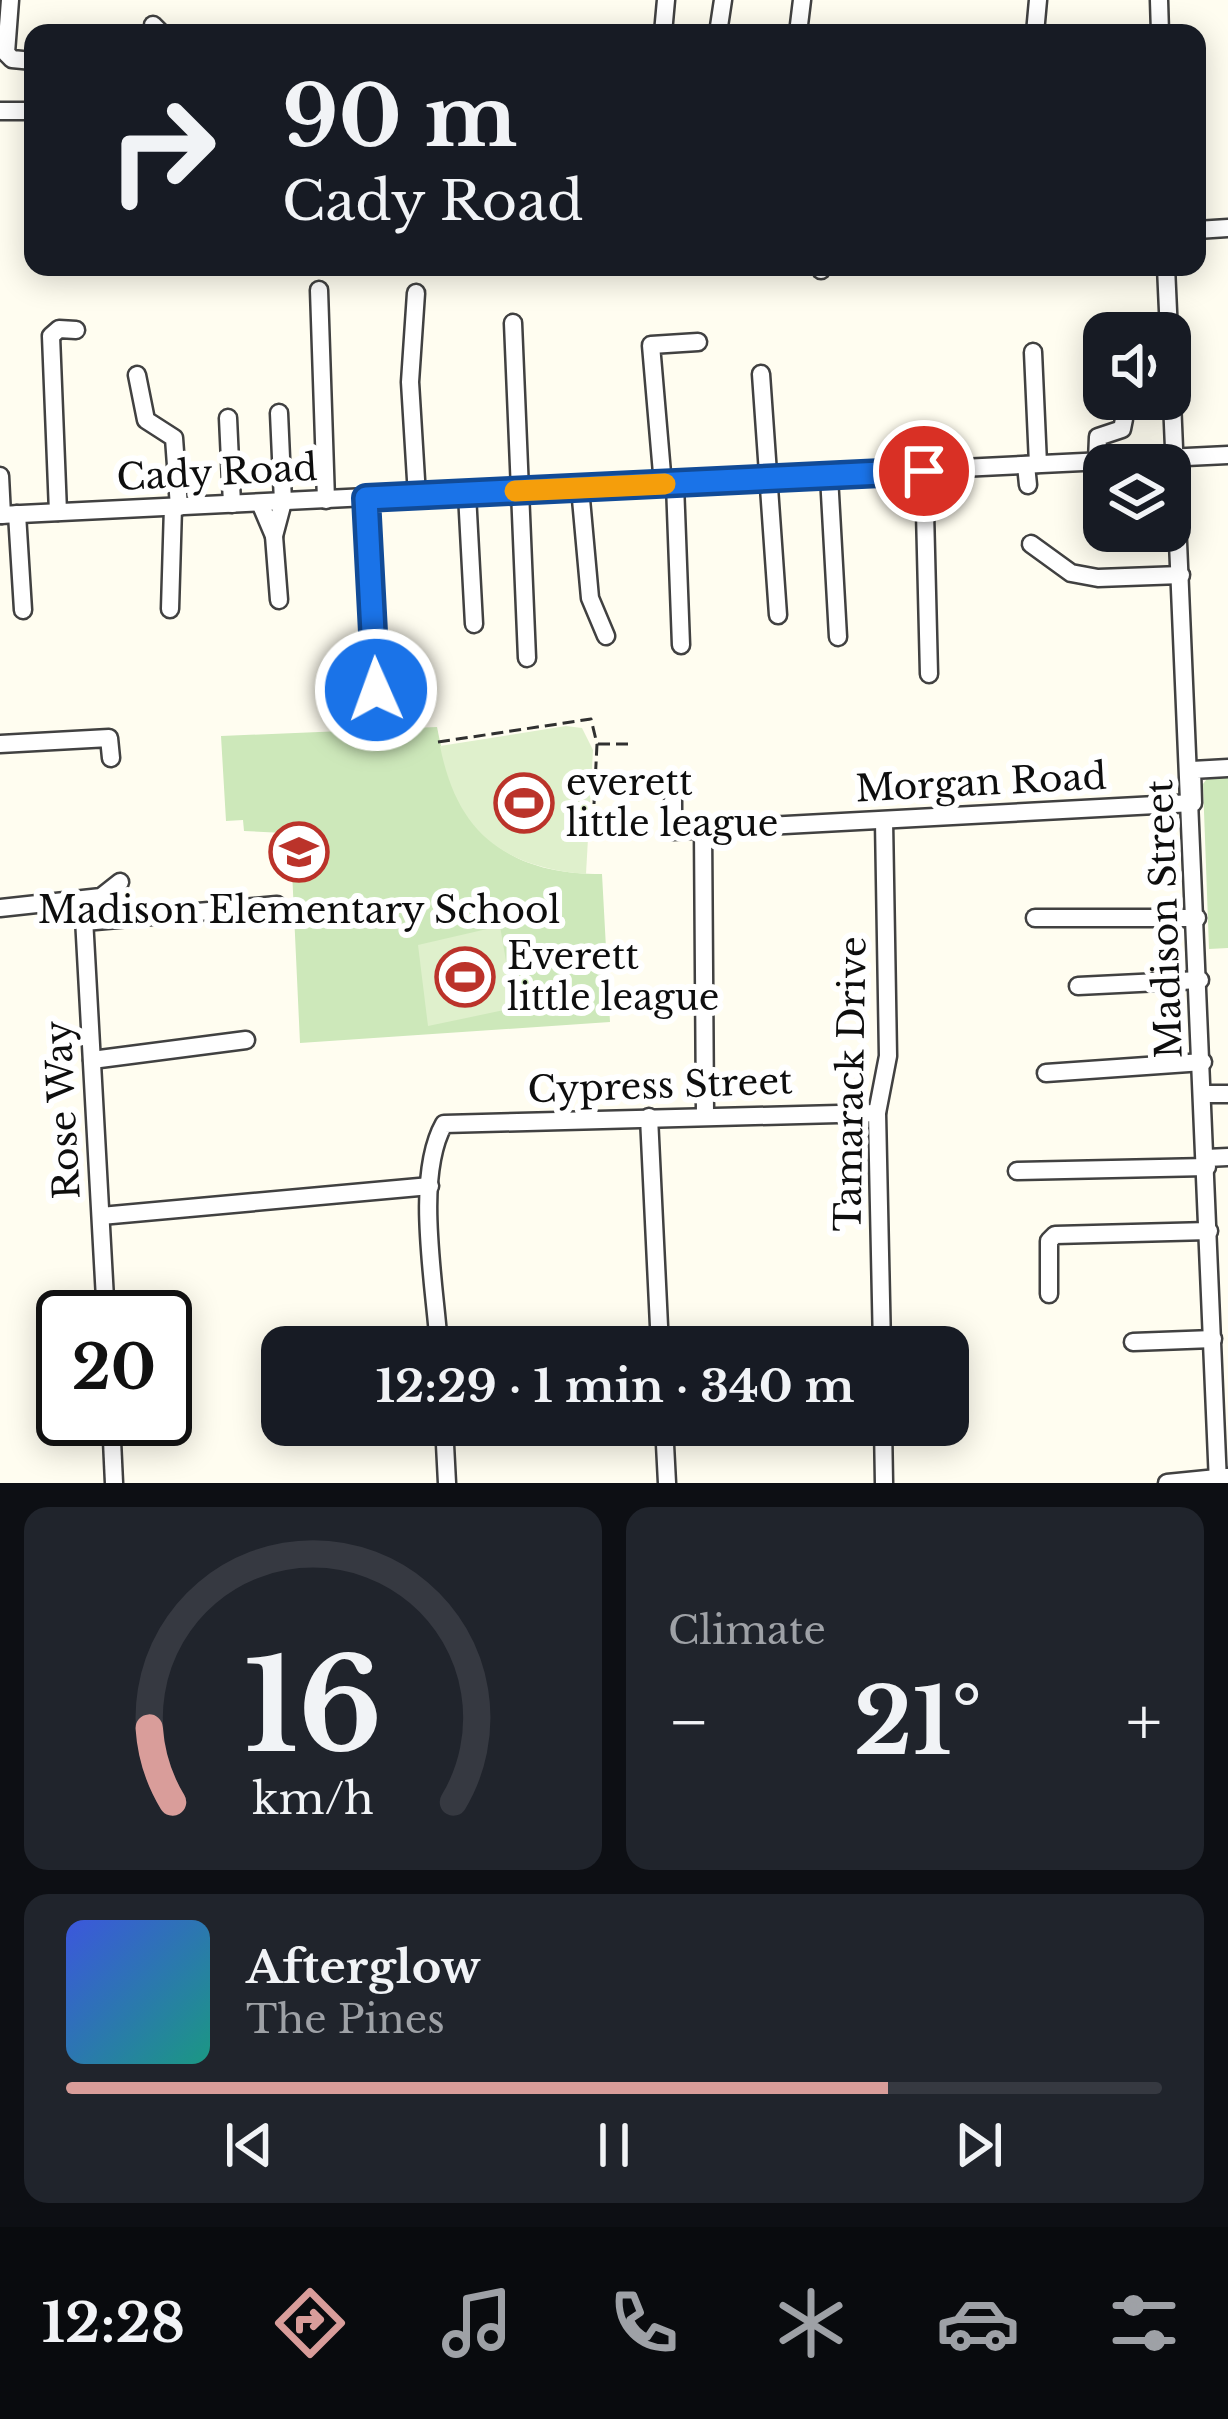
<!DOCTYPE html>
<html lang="en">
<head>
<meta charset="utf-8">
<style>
  :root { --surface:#171b24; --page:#20242c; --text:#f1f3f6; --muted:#9ea1a6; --line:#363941; --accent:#d99d9a }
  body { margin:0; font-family:"Libre Baskerville",serif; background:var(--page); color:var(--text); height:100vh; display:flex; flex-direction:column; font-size:45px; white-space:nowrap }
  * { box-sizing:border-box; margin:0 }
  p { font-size:39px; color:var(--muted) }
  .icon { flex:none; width:66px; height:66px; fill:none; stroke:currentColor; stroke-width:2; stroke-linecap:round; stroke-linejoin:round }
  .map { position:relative; height:1483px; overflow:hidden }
  .panel { display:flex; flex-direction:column; gap:24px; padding:24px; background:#0d0f14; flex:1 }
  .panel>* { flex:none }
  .top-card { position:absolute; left:24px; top:24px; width:1182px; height:252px; border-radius:24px; box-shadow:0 6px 30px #0003; background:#171b24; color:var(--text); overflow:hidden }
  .fabs { position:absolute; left:1083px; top:312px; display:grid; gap:24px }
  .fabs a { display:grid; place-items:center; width:108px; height:108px; border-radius:24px; background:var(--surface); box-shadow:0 6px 30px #0003; font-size:60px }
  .speed { position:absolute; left:36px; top:1290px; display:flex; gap:24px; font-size:60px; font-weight:700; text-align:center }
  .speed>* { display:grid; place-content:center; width:156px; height:156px; border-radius:50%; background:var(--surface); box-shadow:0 6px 30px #0003; line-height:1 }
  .speed .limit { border:6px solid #111; border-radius:18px; background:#fff; color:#111 }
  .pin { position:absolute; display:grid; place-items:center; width:102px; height:102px; color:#fff; margin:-51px; border:6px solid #fff; border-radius:50%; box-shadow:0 3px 12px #0007 }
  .me { position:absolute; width:132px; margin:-66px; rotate:358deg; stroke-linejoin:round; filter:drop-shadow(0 0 9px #0008) }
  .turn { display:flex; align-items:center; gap:42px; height:252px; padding:0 60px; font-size:54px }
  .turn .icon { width:156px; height:156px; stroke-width:2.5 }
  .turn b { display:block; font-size:84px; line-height:102px }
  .big { font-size:90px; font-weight:700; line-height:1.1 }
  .panel .widget { flex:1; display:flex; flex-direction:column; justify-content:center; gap:18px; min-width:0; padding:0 42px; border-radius:24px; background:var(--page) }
  .panel .dial { align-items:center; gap:0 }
  .dial svg { height:312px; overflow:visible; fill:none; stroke:var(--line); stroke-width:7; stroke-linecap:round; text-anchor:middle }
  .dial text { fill:var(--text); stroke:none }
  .song { display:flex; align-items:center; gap:36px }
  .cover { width:144px; height:144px; border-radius:18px; background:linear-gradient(135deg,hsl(230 70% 55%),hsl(170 70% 35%)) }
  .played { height:12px; border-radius:6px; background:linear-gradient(90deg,var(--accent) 75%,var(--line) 75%) }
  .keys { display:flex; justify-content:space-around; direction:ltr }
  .heat { display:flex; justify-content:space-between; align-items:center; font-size:66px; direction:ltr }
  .panel .tiles { flex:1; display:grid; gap:24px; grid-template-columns:1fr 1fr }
  .widget:last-child { grid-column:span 2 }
  .trip { position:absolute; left:261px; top:1326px; width:708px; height:120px; border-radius:24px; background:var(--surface); box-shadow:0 6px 30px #0003; font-weight:700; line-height:120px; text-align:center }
  .tab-bar { display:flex; height:192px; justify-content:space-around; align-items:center; background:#090b0e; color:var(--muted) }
  .tab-bar .icon { width:84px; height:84px }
  .tab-bar .active { color:var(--accent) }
  .tab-bar b { font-size:54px; color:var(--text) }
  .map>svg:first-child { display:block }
  .green { fill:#cde8ba }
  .pitch { fill:#dff0cc }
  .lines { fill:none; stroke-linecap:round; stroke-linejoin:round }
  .minor-casing { stroke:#414141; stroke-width:21 }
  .path { stroke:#303030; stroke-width:3; stroke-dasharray:12 6; stroke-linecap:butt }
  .minor { stroke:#fff; stroke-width:16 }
  .route-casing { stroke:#114b97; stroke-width:30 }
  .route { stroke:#1a73e8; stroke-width:21 }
  .slow { stroke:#f59e0b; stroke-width:21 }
  .labels { text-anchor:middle; stroke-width:12; stroke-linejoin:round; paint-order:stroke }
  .street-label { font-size:36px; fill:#0e0e0e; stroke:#fff }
  .poi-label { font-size:36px; fill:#0e0e0e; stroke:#fff; text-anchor:start }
</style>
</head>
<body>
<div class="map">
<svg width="1228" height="1483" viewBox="0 0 1228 1483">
  <rect width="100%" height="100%" fill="#fffdf0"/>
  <g class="green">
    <path d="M 437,727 C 456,825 497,874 602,874 L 610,1022 L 300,1043 L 290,827 L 283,833 L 244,831 L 243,820 L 226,821 L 221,736 Z"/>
    <path d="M 1228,774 L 1228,948 L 1209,949 L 1203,784 L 1209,776 Z"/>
  </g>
  <g class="pitch">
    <path d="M 566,726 L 582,728 L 593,750 L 586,874 C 501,867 457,831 440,746 Z"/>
    <path d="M 500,926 L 514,1008 L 428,1026 L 418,945 Z"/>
  </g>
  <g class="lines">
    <defs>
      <g id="minor">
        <path d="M 10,0 L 6,53 L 12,59 L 33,61"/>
        <path d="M 1159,0 L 1160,33"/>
        <path d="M 153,25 L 161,33"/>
        <path d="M 663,33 L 666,0"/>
        <path d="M 718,33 L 723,0"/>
        <path d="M 798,33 L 802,0"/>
        <path d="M 1035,33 L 1038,0"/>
        <path d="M 0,111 L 33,111"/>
        <path d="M 1197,230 L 1228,228"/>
        <path d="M 1166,267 L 1169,333"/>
        <path d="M 821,270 L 821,267"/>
        <path d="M 319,290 L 326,500"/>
        <path d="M 416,293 L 410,382 L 417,496"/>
        <path d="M 513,323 L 527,658"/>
        <path d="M 1033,352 L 1038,464"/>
        <path d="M 1170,354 L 1218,1483"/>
        <path d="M 761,374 L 778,615"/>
        <path d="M 137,375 L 146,420 L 174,438 L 179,507"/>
        <path d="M 228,418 L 232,504"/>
        <path d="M 1097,461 L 1098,437 L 1122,429 L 1124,419"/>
        <path d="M 1026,465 L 1028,485"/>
        <path d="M 924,471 L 929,674"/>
        <path d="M 0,476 L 2,515"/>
        <path d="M 829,476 L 838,637"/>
        <path d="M 675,484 L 681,645"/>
        <path d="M 663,485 L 651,345 L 698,342"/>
        <path d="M 580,488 L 590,598 L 606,636"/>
        <path d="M 467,494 L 474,624"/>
        <path d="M 366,498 L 376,690"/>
        <path d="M 260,503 L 274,536 L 283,502 L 279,413"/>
        <path d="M 58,512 L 51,336 L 59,329 L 76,330"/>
        <path d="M 17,514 L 23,610"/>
        <path d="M 0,515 L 1228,455"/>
        <path d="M 274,536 L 279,600"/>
        <path d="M 1031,544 L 1071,573 L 1098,578 L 1181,575"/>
        <path d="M 170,609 L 173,507"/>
        <path d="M 0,744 L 109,738 L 111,758"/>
        <path d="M 673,800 L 673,831 L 1193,803 L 1192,770 L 1228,768"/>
        <path d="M 703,829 L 705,1113"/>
        <path d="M 83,900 L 106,1317"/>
        <path d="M 0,908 L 101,897 L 120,882"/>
        <path d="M 1035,918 L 1197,918"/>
        <path d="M 84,922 L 277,905"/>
        <path d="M 1078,986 L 1200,980"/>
        <path d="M 92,1060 L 246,1040"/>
        <path d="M 1046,1073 L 1203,1062"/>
        <path d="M 1204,1094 L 1228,1094"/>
        <path d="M 649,1117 L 660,1347"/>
        <path d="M 1206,1158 L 1228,1157"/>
        <path d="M 1017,1171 L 1207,1167"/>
        <path d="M 101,1216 L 430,1186"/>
        <path d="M 1049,1294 L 1049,1241 L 1055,1235 L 1209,1231"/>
        <path d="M 1133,1342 L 1213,1339"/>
        <path d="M 439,1347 C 435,1285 414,1177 444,1124 L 877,1113"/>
        <path d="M 882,1347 L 877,1113 L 888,1056 L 884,821"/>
        <path d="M 111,1419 L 114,1483"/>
        <path d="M 444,1425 L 447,1483"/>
        <path d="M 664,1425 L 667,1483"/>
        <path d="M 883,1425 L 884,1483"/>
        <path d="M 1167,1483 L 1227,1477"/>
      </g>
    </defs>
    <use href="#minor" class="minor-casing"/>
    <g class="path">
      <path d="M 438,742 L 591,719 L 597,744 L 594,804"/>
      <path d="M 598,744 L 629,744"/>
    </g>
    <use href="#minor" class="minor"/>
  </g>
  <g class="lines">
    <defs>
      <path id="route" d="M 376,690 L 366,498 L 924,471"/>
    </defs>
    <use href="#route" class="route-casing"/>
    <use href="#route" class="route"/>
    <path class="slow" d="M 515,491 L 665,484"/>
  </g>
  <defs>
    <symbol id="stadium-ring" viewBox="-11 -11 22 22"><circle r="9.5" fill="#fff" stroke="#bb332a" stroke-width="1.5"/><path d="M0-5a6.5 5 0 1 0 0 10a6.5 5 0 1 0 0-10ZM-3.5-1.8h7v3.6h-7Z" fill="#bb332a"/></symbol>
    <symbol id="school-ring" viewBox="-11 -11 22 22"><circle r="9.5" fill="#fff" stroke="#bb332a" stroke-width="1.5"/><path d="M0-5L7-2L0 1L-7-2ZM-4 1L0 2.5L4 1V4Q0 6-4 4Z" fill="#bb332a"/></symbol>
  </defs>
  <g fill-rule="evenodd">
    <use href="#stadium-ring" x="491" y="770" width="66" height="66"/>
    <use href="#school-ring" x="266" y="819" width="66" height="66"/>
    <use href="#stadium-ring" x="432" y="944" width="66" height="66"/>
  </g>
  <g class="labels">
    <g class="street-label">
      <text transform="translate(217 472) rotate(-3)" y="13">Cady Road</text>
      <text transform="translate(981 782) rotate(-3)" y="13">Morgan Road</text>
      <text transform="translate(1164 919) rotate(-92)" y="13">Madison Street</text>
      <text transform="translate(850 1084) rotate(-89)" y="13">Tamarack Drive</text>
      <text transform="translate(660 1085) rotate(-2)" y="13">Cypress Street</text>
      <text transform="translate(62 1110) rotate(-93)" y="13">Rose Way</text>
    </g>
    <g class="poi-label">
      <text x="566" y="795">everett<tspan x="566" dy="41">little league</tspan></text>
      <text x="299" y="923" text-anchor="middle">Madison Elementary School</text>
      <text x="507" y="969">Everett<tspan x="507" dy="41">little league</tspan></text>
    </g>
  </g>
</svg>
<div class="fabs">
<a><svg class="icon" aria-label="sound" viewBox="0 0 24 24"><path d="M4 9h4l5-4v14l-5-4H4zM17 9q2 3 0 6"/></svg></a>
<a><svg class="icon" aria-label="layers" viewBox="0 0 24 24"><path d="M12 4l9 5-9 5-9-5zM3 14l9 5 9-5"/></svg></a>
</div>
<div class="speed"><div class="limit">20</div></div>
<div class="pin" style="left:924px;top:471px;background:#d93025"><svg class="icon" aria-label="arrive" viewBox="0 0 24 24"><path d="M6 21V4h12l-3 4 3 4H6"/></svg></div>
<svg class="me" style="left:376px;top:690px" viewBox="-20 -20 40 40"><circle r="17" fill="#1a73e8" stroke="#fff" stroke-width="3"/><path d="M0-11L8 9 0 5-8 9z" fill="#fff"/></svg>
<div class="trip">12:29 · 1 min · 340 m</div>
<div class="top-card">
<div class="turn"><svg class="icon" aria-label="right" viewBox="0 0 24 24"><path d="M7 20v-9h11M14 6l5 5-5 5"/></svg><div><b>90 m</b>Cady Road</div></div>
</div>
</div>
<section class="panel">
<div class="tiles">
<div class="widget dial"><svg viewBox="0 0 100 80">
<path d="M14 69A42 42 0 1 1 86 69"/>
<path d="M14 69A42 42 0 0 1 8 50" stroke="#d99d9a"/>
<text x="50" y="56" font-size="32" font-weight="700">16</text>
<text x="50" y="72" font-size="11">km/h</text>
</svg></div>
<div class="widget"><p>Climate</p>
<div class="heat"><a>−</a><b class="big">21°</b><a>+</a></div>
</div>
<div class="widget">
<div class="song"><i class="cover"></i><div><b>Afterglow</b><p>The Pines</p></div></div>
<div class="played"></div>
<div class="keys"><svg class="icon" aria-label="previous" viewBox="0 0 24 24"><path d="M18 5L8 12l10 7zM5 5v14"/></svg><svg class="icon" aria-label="pause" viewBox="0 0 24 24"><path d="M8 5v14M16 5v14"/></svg><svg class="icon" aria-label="next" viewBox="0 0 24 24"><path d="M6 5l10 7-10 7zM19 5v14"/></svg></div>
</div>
</div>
</section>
<nav class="tab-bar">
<b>12:28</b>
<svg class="icon active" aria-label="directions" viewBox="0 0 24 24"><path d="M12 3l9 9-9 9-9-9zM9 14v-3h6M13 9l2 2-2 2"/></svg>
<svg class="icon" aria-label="music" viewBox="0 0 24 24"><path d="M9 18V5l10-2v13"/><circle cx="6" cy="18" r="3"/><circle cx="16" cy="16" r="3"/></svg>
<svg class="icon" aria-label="phone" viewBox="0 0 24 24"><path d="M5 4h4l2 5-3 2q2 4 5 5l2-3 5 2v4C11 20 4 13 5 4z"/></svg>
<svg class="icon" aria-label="climate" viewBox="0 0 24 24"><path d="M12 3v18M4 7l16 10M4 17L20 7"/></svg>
<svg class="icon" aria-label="car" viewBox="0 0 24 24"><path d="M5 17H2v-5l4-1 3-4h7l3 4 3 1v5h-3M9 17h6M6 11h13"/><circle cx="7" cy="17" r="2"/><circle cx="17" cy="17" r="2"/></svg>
<svg class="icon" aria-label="filters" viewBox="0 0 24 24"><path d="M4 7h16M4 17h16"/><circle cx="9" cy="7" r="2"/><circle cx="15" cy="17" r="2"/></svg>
</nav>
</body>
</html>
